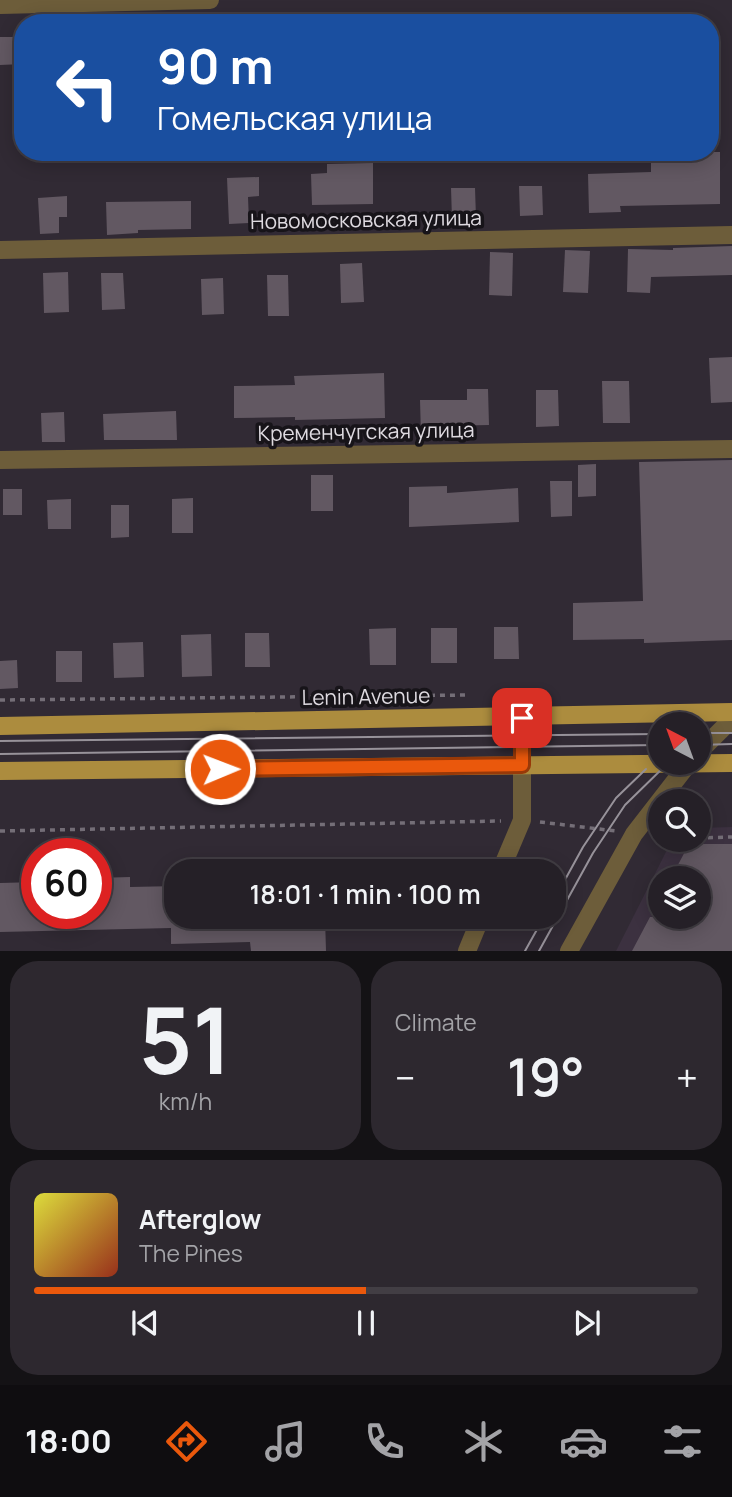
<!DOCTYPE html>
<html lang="en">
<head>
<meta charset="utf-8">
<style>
  :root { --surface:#252027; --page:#2d282f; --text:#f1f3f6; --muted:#a3a3a7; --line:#423e44; --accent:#ea580c }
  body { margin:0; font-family:Manrope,sans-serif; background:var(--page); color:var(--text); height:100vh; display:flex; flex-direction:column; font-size:26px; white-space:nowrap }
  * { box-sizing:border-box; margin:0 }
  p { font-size:23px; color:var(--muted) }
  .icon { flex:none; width:38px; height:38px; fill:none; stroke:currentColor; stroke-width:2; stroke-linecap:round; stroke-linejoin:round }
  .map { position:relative; height:951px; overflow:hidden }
  .side { display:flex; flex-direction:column; gap:10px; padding:10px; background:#141215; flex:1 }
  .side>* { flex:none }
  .hud { position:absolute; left:14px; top:14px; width:705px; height:147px; border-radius:28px; box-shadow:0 4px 18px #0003,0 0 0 2px var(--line); background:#1a4fa0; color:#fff; overflow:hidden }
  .needle { width:46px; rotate:319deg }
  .controls { position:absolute; left:648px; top:712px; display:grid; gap:14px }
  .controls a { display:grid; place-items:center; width:63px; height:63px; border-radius:50%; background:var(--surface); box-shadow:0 4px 18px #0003,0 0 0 2px var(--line); font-size:35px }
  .speed { position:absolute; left:21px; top:838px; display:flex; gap:14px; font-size:35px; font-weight:700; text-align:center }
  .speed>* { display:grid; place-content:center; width:91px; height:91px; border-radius:50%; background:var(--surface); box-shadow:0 4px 18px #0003,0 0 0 2px var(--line); line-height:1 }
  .speed .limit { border:10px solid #d22; background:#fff; color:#111 }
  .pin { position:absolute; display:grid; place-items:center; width:60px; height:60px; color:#fff; margin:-30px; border-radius:14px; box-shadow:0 4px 10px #0006 }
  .me { position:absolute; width:77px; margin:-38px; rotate:89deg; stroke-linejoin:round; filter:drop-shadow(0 0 5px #0008) }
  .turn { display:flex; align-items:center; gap:24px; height:147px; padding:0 28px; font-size:32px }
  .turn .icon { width:91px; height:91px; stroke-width:2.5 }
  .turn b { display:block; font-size:49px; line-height:60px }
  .big { font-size:52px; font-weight:600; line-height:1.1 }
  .side .card { flex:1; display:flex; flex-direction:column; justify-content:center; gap:10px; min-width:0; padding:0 24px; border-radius:28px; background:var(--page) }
  .side .dial { align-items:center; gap:0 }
  .dial b { font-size:91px; line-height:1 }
  .song { display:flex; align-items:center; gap:21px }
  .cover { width:84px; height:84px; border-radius:10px; background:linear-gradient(135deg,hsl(60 70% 55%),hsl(10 70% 35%)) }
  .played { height:7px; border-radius:4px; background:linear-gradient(90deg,var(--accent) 50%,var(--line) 50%) }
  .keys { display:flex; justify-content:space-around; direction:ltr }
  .heat { display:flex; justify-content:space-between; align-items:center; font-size:38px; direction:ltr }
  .side .tiles { flex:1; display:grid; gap:10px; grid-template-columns:1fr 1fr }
  .card:last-child { grid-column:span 2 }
  .trip { position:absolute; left:164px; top:859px; width:402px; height:70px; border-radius:28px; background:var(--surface); box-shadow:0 4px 18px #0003,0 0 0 2px var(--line); font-weight:600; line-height:70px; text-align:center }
  .dock { display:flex; height:112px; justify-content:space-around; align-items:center; background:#0f0d10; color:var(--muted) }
  .dock .icon { width:49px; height:49px }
  .dock .selected { color:var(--accent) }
  .dock b { font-size:32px; color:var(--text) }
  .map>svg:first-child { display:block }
  .built { fill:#3c3140; fill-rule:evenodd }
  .building { fill:#625862 }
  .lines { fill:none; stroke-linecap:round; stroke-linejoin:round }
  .path { stroke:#746e77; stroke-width:3.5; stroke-dasharray:5 5; stroke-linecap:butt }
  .minor { stroke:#6d5d3a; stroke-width:18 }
  .tertiary { stroke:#6d5d3a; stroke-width:18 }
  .primary { stroke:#ac8c3e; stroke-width:18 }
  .tram { stroke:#97929a; stroke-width:2 }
  .route-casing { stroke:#983908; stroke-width:18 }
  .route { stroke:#ea580c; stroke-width:12 }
  .labels { text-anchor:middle; stroke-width:7; stroke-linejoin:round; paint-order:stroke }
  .street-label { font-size:21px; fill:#dedae0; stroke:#171419 }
</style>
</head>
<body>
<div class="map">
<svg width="732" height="951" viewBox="0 0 732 951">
  <rect width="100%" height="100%" fill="#312a34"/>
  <path class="built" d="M 732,827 L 732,951 L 616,951 L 672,840 L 698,840 L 698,828 ZM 660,878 L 698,878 L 698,917 L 660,917 Z"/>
  <g class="building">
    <path d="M 0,37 L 23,37 L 23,64 L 0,65 Z"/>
    <path d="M 651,152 L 720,152 L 720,204 L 620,206 L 621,212 L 589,213 L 588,174 L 651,172 Z"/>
    <path d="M 373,163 L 373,204 L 312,205 L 311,174 L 327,173 L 327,164 Z"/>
    <path d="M 259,177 L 259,196 L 248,197 L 249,223 L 229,224 L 227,178 Z"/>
    <path d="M 519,186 L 542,186 L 543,215 L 520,216 Z"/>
    <path d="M 451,188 L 475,188 L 476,218 L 452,219 Z"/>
    <path d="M 67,196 L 67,217 L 59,217 L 59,233 L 40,234 L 38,198 Z"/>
    <path d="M 191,201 L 191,229 L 138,230 L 138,233 L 107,235 L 106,202 Z"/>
    <path d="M 732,246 L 732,275 L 651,277 L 650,293 L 627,292 L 628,249 L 673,250 L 673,248 Z"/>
    <path d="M 565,250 L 590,251 L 588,293 L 563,292 Z"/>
    <path d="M 490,252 L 513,253 L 512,296 L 489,295 Z"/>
    <path d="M 362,263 L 364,302 L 341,303 L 340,264 Z"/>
    <path d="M 68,272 L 69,312 L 44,313 L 43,273 Z"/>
    <path d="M 101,273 L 123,273 L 125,309 L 102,310 Z"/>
    <path d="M 267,275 L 288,275 L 289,316 L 268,316 Z"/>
    <path d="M 223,278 L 224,314 L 202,315 L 201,279 Z"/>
    <path d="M 732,357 L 732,402 L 711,403 L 709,358 Z"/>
    <path d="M 384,373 L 385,418 L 295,420 L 295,417 L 234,418 L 234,386 L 295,385 L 294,376 Z"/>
    <path d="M 602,381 L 629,381 L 630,423 L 603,423 Z"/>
    <path d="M 467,389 L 488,389 L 489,425 L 442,426 L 442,436 L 421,436 L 420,400 L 467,400 Z"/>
    <path d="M 536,390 L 558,390 L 559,426 L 536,427 Z"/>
    <path d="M 176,411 L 177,440 L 104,440 L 103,414 Z"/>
    <path d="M 64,412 L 65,442 L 42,442 L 41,413 Z"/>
    <path d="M 732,460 L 732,640 L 644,643 L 644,639 L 573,640 L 573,603 L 643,601 L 639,462 Z"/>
    <path d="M 596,464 L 596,496 L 578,497 L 578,465 Z"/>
    <rect x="311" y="475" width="22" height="36"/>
    <path d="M 550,481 L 572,481 L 572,516 L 551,517 Z"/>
    <path d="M 447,486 L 447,493 L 518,488 L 519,522 L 409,527 L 409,487 Z"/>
    <rect x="3" y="489" width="19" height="26"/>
    <path d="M 193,498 L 193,533 L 172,533 L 172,499 Z"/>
    <path d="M 71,499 L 71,529 L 48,529 L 47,500 Z"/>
    <path d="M 111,505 L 129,505 L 129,537 L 111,538 Z"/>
    <path d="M 494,627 L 518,627 L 519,659 L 494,659 Z"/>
    <path d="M 396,628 L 396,665 L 370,665 L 369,629 Z"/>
    <rect x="431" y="628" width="26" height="35"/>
    <path d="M 245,633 L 269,633 L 270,667 L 245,667 Z"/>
    <path d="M 211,634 L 212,676 L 182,677 L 181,635 Z"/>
    <path d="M 143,642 L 144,677 L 114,678 L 113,643 Z"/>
    <rect x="56" y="651" width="26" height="31"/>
    <path d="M 17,660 L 18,688 L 0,689 L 0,661 Z"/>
    <path d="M 689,844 L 732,844 L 732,951 L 632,951 L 650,917 L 698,917 L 698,878 L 671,878 Z"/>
    <path d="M 130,877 L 130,887 L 177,886 L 177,917 L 325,917 L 326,951 L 251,951 L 250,942 L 171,944 L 171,928 L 0,932 L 0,883 L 37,882 L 37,914 L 96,914 L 96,878 Z"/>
  </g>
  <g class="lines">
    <g class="path">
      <path d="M 0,700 L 470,695"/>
      <path d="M 540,822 L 616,831"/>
      <path d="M 0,831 L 501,821"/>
      <path d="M 698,838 L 732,837"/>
    </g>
    <g class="minor">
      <path d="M 0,5 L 210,0"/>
      <path d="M 0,250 L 732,235"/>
      <path d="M 0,460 L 732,449"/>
      <path d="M 500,872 L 522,820 L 522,717"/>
      <path d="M 467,951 L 481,917"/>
    </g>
    <g class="tertiary">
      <path d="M 698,753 L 732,719"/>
      <path d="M 569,951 L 634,834 L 689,763"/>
    </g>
    <g class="primary">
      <path d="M 0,726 L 732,712"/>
      <path d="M 0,771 L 732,763"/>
    </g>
    <g class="tram">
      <path d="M 698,733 L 732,733"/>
      <path d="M 0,741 L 660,734"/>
      <path d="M 698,745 L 732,744"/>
      <path d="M 0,754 L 660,745"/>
      <path d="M 555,898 L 583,847 L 616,798 L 646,769"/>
      <path d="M 525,951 L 544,917"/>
      <path d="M 539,951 L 593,853 L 625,805 L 668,763"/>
    </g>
  </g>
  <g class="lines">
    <defs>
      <path id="route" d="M 220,769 L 522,765 L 522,718"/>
    </defs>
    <use href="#route" class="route-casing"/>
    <use href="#route" class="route"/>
  </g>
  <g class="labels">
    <g class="street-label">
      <text transform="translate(366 220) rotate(-1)" y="7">Новомосковская улица</text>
      <text transform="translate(366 432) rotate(-1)" y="7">Кременчугская улица</text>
      <text transform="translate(366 697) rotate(-1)" y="7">Lenin Avenue</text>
    </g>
  </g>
</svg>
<div class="controls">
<a><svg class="needle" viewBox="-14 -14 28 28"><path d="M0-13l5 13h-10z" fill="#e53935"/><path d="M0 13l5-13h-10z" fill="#a3a3a7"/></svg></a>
<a><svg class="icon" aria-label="search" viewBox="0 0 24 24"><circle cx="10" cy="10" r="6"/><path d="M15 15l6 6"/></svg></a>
<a><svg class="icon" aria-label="layers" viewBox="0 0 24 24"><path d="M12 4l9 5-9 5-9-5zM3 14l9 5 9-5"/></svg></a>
</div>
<div class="speed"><div class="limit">60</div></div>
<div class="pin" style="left:522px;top:718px;background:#d93025"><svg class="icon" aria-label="arrive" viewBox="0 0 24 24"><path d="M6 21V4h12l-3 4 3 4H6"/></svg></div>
<svg class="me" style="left:220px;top:769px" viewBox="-20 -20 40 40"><circle r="17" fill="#ea580c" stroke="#fff" stroke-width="3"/><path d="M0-11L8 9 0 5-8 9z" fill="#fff"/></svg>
<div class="trip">18:01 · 1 min · 100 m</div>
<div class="hud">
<div class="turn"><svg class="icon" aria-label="left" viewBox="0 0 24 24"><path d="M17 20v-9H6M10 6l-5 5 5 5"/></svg><div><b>90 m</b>Гомельская улица</div></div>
</div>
</div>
<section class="side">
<div class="tiles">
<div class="card dial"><b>51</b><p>km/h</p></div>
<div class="card"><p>Climate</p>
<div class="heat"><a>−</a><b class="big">19°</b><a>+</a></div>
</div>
<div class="card">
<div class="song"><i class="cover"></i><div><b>Afterglow</b><p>The Pines</p></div></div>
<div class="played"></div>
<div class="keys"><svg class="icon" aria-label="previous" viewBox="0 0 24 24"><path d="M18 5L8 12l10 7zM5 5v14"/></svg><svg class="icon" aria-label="pause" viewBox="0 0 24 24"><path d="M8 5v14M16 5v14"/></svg><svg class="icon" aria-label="next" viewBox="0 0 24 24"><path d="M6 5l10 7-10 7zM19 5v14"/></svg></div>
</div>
</div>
</section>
<nav class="dock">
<b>18:00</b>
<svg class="icon selected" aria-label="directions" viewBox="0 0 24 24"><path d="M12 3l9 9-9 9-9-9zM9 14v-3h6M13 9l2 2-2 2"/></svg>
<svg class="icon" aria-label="music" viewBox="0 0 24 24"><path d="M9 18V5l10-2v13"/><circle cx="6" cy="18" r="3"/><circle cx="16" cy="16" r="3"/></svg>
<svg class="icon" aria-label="phone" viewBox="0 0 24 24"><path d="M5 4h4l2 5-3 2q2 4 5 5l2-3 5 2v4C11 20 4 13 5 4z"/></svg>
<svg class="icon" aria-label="climate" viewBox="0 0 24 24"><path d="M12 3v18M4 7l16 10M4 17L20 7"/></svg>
<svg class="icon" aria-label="car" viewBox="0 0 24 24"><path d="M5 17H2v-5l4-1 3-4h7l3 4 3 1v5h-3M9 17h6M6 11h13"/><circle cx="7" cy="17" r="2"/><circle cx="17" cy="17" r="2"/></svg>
<svg class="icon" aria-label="filters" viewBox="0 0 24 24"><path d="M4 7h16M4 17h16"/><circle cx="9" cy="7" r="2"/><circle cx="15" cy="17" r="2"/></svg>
</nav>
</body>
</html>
